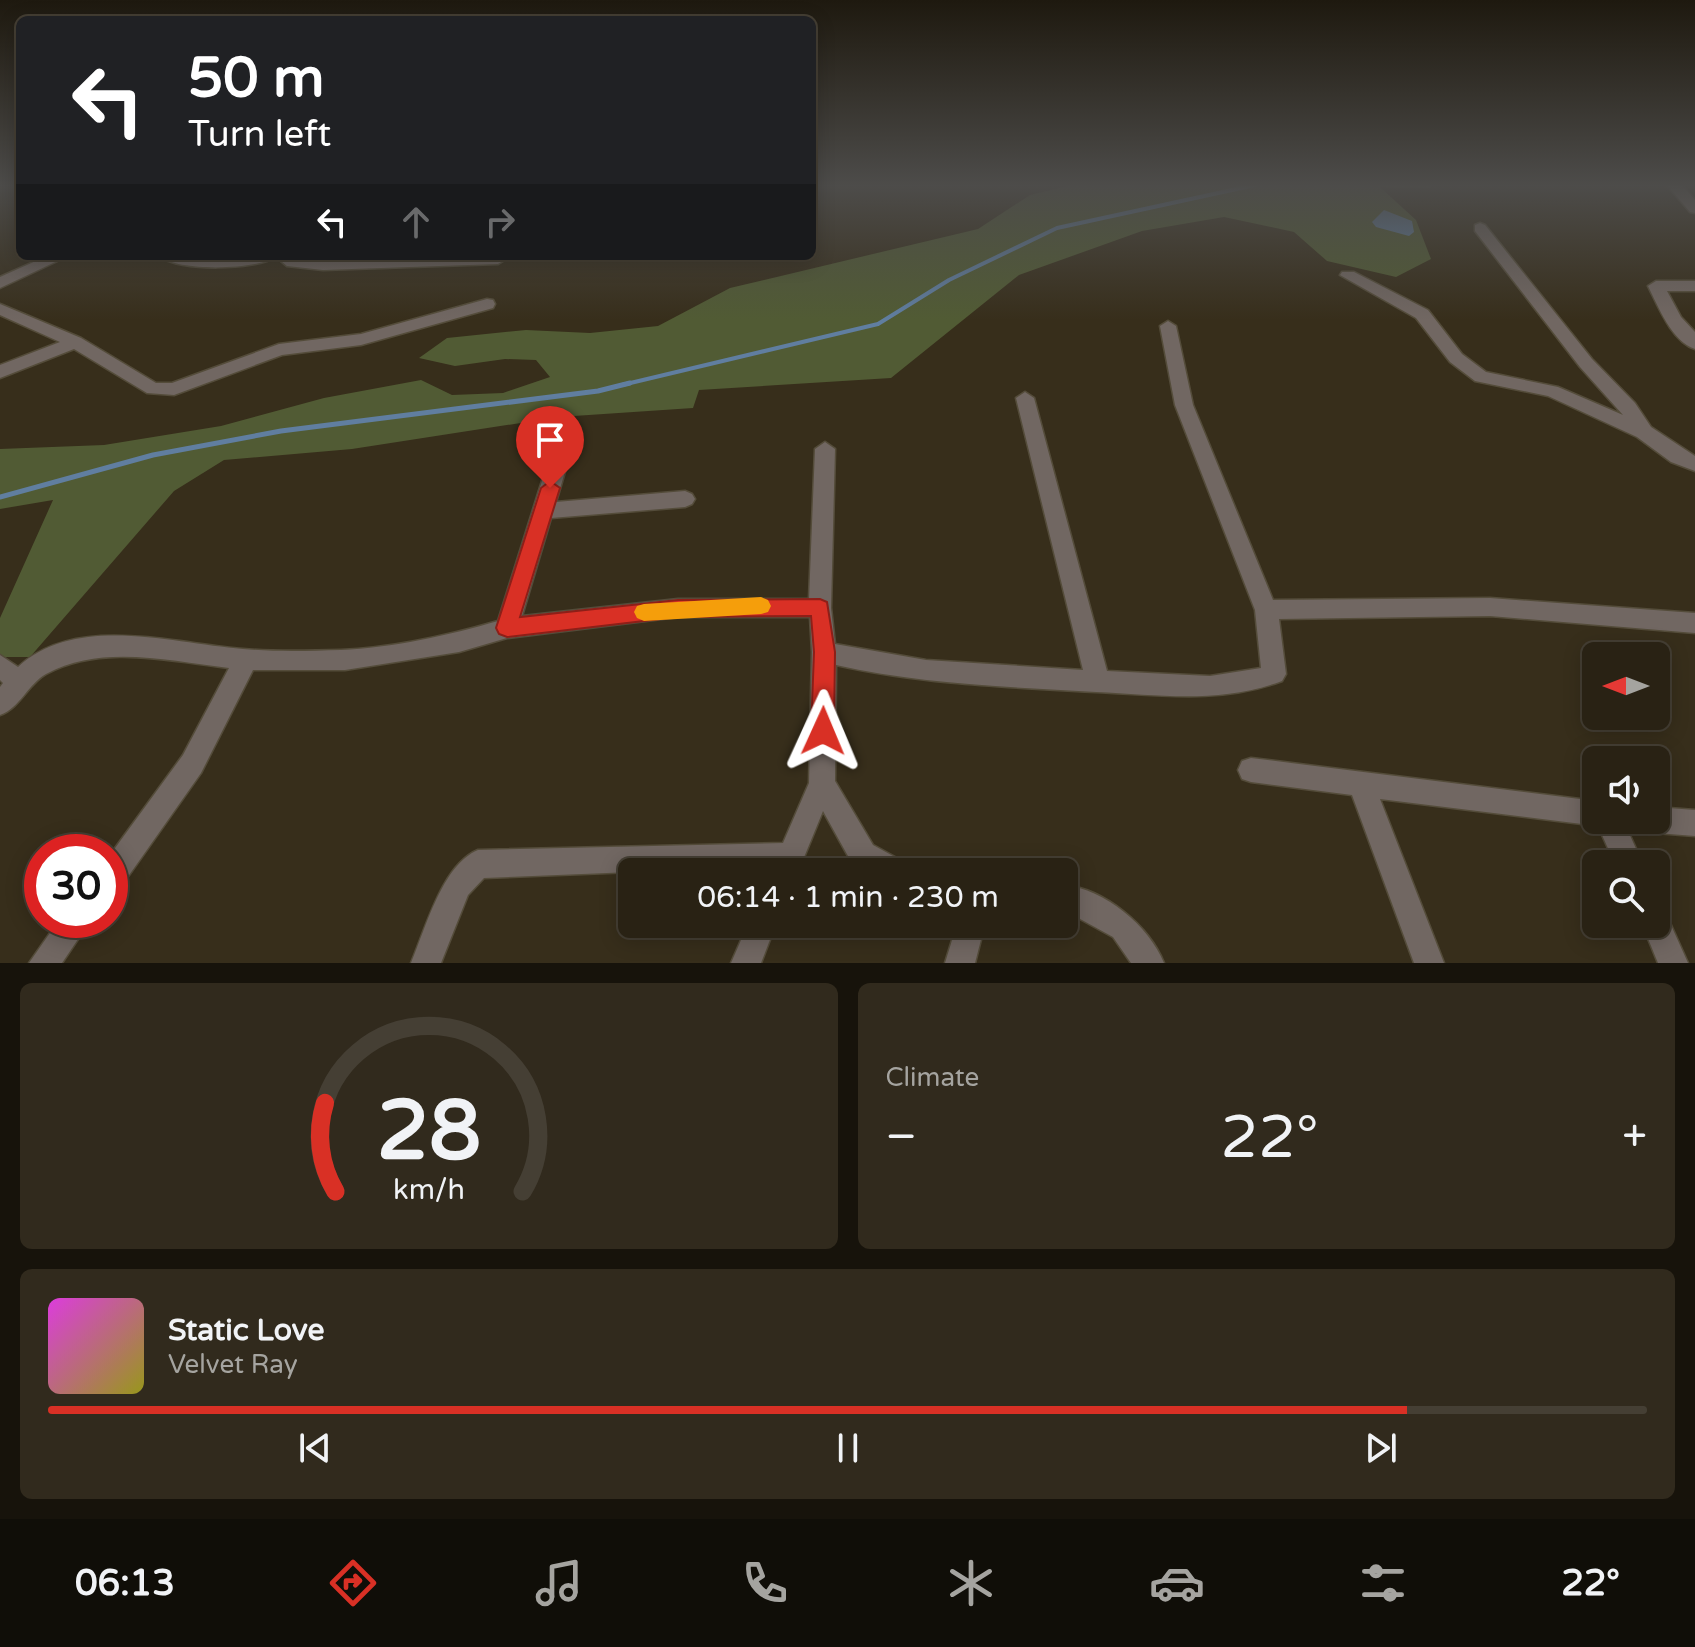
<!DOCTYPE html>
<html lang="en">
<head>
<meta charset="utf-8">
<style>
  :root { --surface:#292214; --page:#312a1d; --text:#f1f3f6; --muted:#a5a4a0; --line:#453f34; --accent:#d93025 }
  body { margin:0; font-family:"Varela Round",sans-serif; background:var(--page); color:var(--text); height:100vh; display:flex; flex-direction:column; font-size:30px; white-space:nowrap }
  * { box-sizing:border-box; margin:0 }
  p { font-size:26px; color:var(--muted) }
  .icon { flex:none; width:44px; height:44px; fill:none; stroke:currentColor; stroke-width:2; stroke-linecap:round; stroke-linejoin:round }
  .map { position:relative; height:963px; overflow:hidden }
  .sheet { display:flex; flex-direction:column; gap:20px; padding:20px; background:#17130b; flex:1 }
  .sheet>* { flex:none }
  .top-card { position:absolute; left:16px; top:16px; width:800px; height:244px; border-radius:12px; box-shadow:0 4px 20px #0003,0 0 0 2px var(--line); background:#202124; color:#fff; overflow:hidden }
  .needle { width:52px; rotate:270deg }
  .controls { position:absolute; left:1582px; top:642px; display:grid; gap:16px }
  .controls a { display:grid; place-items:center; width:88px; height:88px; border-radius:12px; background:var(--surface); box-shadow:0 4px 20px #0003,0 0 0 2px var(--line); font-size:40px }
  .speed { position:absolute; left:24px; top:834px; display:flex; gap:16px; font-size:40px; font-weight:700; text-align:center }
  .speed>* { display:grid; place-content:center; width:104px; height:104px; border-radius:50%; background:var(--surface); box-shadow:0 4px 20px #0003,0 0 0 2px var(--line); line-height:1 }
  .speed .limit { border:12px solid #d22; background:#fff; color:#111 }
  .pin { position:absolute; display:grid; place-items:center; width:68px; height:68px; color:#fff; margin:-82px -34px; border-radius:50% 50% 50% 0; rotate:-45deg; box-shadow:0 0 8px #0007 }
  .pin .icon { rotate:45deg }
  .me { position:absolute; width:88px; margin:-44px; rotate:1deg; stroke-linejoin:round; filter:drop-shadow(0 0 6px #0008) }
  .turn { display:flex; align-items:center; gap:28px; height:168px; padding:0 40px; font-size:36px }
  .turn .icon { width:104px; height:104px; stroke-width:2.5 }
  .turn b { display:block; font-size:56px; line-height:68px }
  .lanes { display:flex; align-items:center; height:76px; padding:0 40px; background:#0003; justify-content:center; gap:40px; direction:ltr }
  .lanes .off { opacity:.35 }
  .big { font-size:60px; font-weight:600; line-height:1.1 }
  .sheet .tile { flex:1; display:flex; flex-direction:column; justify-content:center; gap:12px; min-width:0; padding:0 28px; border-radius:12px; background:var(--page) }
  .sheet .dial { align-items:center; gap:0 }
  .dial svg { height:208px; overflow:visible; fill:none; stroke:var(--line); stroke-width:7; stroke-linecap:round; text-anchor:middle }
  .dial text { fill:var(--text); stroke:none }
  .song { display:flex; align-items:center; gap:24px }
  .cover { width:96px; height:96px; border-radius:12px; background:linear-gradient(135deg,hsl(300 70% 55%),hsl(60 70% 35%)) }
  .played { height:8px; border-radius:4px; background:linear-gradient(90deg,var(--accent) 85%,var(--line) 85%) }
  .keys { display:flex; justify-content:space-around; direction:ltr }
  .heat { display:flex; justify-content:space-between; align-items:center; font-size:44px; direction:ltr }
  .sheet .tiles { flex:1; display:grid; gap:20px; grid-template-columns:1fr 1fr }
  .tile:last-child { grid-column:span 2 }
  .trip { position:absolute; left:618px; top:858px; width:460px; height:80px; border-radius:12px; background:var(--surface); box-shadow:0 4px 20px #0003,0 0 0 2px var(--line); font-weight:600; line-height:80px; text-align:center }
  .dock { display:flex; height:128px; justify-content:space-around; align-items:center; background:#100e08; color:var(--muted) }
  .dock .icon { width:56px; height:56px }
  .dock .selected { color:var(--accent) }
  .dock b { font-size:36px; color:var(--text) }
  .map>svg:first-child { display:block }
  .green { fill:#515b34 }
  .water { fill:#607ea0 }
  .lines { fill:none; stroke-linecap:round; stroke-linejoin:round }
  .stream-far1 { stroke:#607ea0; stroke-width:4 }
  .stream { stroke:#607ea0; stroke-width:5 }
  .minor-casing { stroke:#544c3a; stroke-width:3 }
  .minor { fill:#716762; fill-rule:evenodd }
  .route { fill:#d93025; stroke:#8d1f18; stroke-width:2 }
  .slow { fill:#f59e0b }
</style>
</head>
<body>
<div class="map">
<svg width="1695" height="963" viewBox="0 0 1695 963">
  <rect width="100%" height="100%" fill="#372e1b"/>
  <path class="green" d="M 1072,185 L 1431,185 L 1430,188 L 1380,187 L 1416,220 L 1431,259 L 1396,277 L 1327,261 L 1294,232 L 1224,217 L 1142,231 L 1019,275 L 891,378 L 699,390 L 693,408 L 559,417 L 352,449 L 224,460 L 174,491 L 30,657 L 0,657 L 0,618 L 53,500 L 0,509 L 0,449 L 104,445 L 221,426 L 324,398 L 421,380 L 452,395 L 503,393 L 550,377 L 536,360 L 505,359 L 455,366 L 419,358 L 447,338 L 526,330 L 590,333 L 658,326 L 730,288 L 978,229 L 1030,195 Z"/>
  <path class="water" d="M 1384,210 L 1412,221 L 1414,232 L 1409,236 L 1376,227 L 1372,222 Z"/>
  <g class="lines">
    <path class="stream-far1" d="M 622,385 L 878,324 L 949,280 L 1057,228 L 1255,185"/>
    <path class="stream" d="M 0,497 L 153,455 L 281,431 L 598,391 L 630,383"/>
    <defs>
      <g id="minor">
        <path d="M 1667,185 L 1682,185 L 1695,200 L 1695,213 L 1690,212 Z"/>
        <path d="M 1480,223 L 1485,225 L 1592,359 L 1635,403 L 1651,427 L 1695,456 L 1695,471 L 1671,462 L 1637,437 L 1548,396 L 1475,381 L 1450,362 L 1416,318 L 1340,275 L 1342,272 L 1354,272 L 1428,310 L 1462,354 L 1486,372 L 1558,387 L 1623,415 L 1580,367 L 1475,231 L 1475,225 Z"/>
        <path d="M 47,256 L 68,256 L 0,288 L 0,277 Z"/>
        <path d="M 159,256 L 293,256 L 323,260 L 504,256 L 506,259 L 498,264 L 323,270 L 287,266 L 276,257 C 255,270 179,272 159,256 Z"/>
        <path d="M 1656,281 L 1695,281 L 1695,291 L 1667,291 L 1681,317 L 1695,332 L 1695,349 C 1672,342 1658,306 1648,286 Z"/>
        <path d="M 487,299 L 493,300 L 495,304 L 493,308 L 361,345 L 282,355 L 174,395 L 147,393 L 74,349 L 0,378 L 0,365 L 60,342 L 0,315 L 0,304 L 81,338 L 156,383 L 172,383 L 279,344 L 361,334 Z"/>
        <path d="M 1168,321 L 1176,326 L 1193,405 L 1273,600 L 1490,598 L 1695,613 L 1695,633 L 1490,616 L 1279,619 L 1286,674 L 1282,681 C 1220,704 1161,695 1096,692 C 1008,687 921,684 836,665 L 835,781 L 873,845 L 904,862 L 908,872 L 867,872 L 853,865 L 823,811 L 798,872 L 632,872 L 484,878 L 468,895 L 441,963 L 411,963 C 426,928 442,865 478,850 L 783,843 L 809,783 L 812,652 L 810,617 L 678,617 L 507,638 L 459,652 L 345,670 L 253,670 L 201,773 L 120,888 L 110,892 L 110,855 L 183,755 L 229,668 C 168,661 102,644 46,674 C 28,684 20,708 0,715 L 0,687 L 3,683 L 0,680 L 0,655 L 18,667 C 77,613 174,644 243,649 C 275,652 309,651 341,650 C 391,648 450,635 498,621 L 547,465 L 550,460 L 564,460 L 567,465 L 556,502 L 685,491 L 692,494 L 695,499 L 692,504 L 685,507 L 551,518 L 522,616 L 678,599 L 809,599 L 815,449 L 825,442 L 835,449 L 831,608 L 835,644 L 926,660 L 1083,670 L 1016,398 L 1025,392 L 1034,398 L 1107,671 L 1210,676 L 1261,668 L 1255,610 L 1175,405 L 1160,326 Z"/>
        <path d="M 1251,758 L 1596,801 L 1596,820 L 1623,820 L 1643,864 L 1615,864 L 1598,826 L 1380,799 L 1444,963 L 1414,963 L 1352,795 L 1251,782 L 1242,779 L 1238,770 L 1242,761 Z"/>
        <path d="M 1656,807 L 1695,810 L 1695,836 L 1656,833 L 1647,829 L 1643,820 L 1656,820 Z"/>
        <path d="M 1064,885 C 1105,889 1149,926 1164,963 L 1131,963 L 1113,937 L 1071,914 L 1064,913 Z"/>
        <path d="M 1656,910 L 1666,914 L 1688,963 L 1658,963 L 1642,924 L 1656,924 Z"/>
        <path d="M 59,920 L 91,920 L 62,963 L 29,963 Z"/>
        <path d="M 748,924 L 776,924 L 761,963 L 731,963 Z"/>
        <path d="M 957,924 L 985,924 L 975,963 L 945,963 Z"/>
      </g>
    </defs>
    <use href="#minor" class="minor-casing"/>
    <use href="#minor" class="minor"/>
  </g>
  <linearGradient id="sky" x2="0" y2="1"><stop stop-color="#1e190f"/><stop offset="0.58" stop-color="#4d4c4a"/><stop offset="1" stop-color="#4d4c4a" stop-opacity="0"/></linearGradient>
  <rect width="1695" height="320" fill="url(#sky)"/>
  <path class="route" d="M 550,481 L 560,488 L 520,617 L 678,600 L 820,599 L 827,602 L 835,652 L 834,731 L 831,738 L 823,741 L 815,738 L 811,731 L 814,652 L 811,616 L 678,617 L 507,637 L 499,634 L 496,628 L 541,488 Z"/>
  <path class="slow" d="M 761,597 L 768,600 L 771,606 L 768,612 L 761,614 L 644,621 L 637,618 L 634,612 L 637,606 L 644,604 Z"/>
</svg>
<div class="controls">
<a><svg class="needle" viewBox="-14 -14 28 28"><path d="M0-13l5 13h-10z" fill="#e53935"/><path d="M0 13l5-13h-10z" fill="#a5a4a0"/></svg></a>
<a><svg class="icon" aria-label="sound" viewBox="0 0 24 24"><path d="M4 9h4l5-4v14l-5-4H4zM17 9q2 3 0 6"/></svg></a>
<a><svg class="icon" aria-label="search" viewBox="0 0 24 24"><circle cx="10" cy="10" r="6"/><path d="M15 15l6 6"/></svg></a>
</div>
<div class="speed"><div class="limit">30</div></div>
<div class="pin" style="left:550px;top:488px;background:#d93025"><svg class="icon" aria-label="arrive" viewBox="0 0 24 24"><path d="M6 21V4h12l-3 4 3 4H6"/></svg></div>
<svg class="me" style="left:823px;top:731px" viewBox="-20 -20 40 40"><path d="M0-17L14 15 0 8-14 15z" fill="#d93025" stroke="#fff" stroke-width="4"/></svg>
<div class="trip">06:14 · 1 min · 230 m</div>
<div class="top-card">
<div class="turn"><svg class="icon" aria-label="left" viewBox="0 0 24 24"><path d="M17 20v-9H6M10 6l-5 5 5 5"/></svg><div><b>50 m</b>Turn left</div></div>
<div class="lanes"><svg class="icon" aria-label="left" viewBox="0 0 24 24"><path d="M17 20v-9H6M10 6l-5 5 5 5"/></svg><svg class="icon off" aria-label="ahead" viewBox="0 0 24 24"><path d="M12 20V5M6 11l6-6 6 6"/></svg><svg class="icon off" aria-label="right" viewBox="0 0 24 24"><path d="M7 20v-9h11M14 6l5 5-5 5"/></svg></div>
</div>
</div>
<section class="sheet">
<div class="tiles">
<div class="tile dial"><svg viewBox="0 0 100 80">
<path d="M14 69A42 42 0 1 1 86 69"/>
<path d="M14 69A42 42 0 0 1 10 35" stroke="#d93025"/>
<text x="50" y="56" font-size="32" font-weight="700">28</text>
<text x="50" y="72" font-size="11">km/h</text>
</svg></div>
<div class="tile"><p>Climate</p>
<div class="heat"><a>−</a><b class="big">22°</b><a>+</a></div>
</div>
<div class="tile">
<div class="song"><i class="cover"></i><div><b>Static Love</b><p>Velvet Ray</p></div></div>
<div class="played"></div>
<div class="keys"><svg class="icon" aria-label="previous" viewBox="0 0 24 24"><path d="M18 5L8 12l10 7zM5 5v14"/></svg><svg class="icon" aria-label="pause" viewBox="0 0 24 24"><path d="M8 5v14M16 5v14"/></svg><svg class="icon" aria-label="next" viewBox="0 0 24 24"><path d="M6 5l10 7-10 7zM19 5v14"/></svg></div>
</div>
</div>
</section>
<nav class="dock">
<b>06:13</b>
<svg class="icon selected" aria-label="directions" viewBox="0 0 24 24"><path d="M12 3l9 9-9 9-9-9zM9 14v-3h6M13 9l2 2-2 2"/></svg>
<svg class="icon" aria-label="music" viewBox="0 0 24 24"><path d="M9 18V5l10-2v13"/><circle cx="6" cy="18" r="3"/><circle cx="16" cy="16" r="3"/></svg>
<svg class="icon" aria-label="phone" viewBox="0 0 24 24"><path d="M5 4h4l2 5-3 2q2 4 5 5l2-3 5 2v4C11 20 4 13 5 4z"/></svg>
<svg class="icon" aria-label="climate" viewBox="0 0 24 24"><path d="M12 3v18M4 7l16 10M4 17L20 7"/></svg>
<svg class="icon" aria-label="car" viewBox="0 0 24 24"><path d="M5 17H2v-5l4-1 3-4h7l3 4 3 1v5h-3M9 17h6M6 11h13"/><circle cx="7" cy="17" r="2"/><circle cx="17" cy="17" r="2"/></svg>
<svg class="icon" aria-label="filters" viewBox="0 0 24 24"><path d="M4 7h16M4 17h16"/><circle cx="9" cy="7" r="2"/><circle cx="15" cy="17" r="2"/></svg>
<b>22°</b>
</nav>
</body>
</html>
